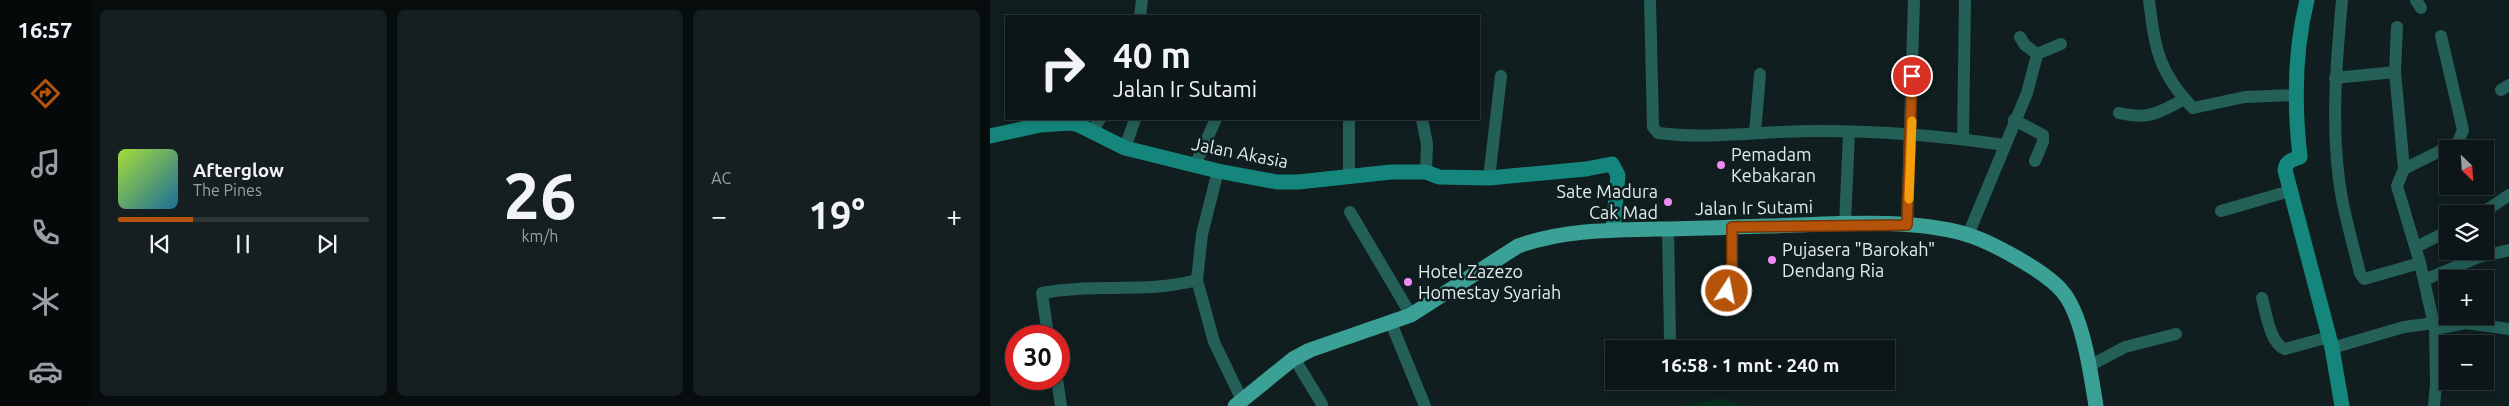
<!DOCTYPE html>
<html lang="id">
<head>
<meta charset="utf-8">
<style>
  :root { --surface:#0c1618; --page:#151f21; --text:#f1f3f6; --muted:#9a9fa2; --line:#2c3537; --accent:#b45309 }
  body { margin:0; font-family:Ubuntu,sans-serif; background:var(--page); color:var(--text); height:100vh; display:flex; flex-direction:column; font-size:19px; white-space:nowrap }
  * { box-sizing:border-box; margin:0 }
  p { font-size:16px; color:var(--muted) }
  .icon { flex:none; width:28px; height:28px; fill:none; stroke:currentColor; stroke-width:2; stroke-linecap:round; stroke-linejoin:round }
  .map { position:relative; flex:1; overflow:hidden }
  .details { display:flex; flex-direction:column; gap:10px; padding:10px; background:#070c0d; width:900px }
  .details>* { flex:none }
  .guide { position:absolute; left:15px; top:15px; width:475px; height:105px; border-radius:0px; box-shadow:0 2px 8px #0003,0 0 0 1px var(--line); background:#0c1618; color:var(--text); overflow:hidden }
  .needle { width:32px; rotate:155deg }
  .controls { position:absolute; left:1449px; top:140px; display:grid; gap:10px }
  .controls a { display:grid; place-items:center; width:55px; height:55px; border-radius:0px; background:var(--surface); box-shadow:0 2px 8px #0003,0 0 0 1px var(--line); font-size:25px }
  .speed { position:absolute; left:15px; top:325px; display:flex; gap:10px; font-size:25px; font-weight:700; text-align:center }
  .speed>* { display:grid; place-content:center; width:65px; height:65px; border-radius:50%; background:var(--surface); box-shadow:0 2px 8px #0003,0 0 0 1px var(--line); line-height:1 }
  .speed .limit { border:8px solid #d22; background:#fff; color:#111 }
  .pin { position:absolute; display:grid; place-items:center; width:42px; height:42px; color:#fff; margin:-21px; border:2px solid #fff; border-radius:50%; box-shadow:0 1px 5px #0007 }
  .me { position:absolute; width:55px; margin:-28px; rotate:11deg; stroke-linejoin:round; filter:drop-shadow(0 0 4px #0008) }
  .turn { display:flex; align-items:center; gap:18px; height:105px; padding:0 25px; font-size:22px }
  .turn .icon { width:65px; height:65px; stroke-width:2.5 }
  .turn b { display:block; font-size:35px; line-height:42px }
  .big { font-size:38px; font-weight:600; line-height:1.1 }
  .details .card { flex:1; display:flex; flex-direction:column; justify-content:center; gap:8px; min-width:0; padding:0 18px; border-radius:8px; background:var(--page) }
  .details .dial { align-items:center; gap:0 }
  .dial b { font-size:65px; line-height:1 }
  .song { display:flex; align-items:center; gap:15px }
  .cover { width:60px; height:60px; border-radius:8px; background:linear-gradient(135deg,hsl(80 70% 55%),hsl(200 70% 35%)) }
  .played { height:5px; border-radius:2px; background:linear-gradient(90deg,var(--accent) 30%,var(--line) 30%) }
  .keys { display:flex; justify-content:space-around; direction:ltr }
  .heat { display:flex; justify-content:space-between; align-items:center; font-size:28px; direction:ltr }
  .details .tiles { flex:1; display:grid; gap:10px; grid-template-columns:repeat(3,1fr) }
  .trip { position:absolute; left:615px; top:340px; width:290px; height:50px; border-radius:0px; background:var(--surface); box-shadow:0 2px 8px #0003,0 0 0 1px var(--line); font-weight:600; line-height:50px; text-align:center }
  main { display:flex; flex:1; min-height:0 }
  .menu { display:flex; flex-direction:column; width:90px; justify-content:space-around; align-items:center; background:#05090a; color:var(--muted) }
  .menu .icon { width:35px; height:35px }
  .menu .active { color:var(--accent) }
  .menu b { font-size:22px; color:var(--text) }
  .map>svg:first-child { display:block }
  .green { fill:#00301c }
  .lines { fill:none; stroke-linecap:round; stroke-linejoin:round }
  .street { stroke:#245f58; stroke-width:12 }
  .secondary { stroke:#15867b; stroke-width:15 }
  .primary { stroke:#3ba095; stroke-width:15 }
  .route-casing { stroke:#753606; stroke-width:12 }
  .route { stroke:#b45309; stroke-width:9 }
  .slow { stroke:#f59e0b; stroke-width:9 }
  .poi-dot { fill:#f18af4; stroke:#101e20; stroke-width:2 }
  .labels { text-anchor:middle; stroke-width:5; stroke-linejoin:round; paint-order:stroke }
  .street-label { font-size:18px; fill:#e2ebec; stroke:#101e20 }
  .poi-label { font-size:18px; fill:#e2ebec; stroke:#101e20; text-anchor:start }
</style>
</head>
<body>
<main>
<nav class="menu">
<b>16:57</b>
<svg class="icon active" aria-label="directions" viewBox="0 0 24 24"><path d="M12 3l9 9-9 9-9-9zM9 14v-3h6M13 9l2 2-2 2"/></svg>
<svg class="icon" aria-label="music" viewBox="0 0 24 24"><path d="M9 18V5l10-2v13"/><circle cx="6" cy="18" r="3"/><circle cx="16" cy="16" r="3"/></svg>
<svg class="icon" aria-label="phone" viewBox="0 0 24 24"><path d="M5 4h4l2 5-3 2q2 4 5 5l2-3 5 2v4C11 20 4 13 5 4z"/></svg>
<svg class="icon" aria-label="climate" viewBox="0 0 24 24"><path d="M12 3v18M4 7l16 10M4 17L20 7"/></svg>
<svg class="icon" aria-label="car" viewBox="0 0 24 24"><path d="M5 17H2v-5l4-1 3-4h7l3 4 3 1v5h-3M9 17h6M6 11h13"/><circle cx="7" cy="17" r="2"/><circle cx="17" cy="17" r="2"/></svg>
</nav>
<section class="details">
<div class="tiles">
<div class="card">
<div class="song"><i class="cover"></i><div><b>Afterglow</b><p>The Pines</p></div></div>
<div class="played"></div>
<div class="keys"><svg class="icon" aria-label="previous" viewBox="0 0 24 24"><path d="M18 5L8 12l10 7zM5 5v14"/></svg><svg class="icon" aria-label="pause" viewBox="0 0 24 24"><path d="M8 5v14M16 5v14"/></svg><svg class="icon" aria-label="next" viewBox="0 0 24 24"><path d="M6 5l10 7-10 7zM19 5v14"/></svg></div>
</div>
<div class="card dial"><b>26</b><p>km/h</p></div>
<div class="card"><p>AC</p>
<div class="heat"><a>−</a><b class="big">19°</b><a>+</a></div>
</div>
</div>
</section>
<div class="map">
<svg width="1519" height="406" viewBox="0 0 1519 406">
  <rect width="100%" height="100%" fill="#101e20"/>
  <path class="green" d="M 732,399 L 757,406 L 689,406 Z"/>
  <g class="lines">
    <g class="street">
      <path d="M 660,0 L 663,127 L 668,133 C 722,140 777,130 832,131 C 893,131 953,136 1014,145"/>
      <path d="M 1159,0 C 1165,48 1168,72 1203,108 L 1255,97 L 1305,95"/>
      <path d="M 1352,0 C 1346,65 1340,134 1352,199 C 1357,224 1364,249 1370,273 L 1374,279 L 1430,263"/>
      <path d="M 1426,0 L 1431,8"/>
      <path d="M 150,16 L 152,0"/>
      <path d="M 1407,27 L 1405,72 L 1414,169 L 1407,186 L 1430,263 L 1445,329 L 1446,383 L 1444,406"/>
      <path d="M 1047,54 L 1071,44"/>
      <path d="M 1345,78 L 1405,72"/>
      <path d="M 1511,90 L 1519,85"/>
      <path d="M 1129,113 C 1157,120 1170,113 1194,99"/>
      <path d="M 359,119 L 359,176"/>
      <path d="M 432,119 L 437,144 L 436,172"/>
      <path d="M 1024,120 L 1053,135 L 1053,142 L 1045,161"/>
      <path d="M 102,131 L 110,119"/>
      <path d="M 765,133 L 770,74"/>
      <path d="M 973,139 L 975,0"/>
      <path d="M 135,148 L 145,119"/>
      <path d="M 205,165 L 226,119"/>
      <path d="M 1414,169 L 1468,142 L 1473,130 L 1451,36"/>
      <path d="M 499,178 L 511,76"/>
      <path d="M 1231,211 L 1300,191"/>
      <path d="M 360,212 L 421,315"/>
      <path d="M 1491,214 L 1519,195"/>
      <path d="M 855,225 L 859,132"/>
      <path d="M 917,225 L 924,0"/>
      <path d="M 678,229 L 680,339"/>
      <path d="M 978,235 L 1037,93 L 1046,59 L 1047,54 L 1035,45 L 1030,37"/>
      <path d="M 1426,247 L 1458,231"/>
      <path d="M 207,280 L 224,342 L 252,400"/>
      <path d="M 1434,280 L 1489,257 L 1519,250"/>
      <path d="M 737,291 L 742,270 L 742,227"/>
      <path d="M 1272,298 C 1276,312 1280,344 1295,349 L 1339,337"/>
      <path d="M 401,323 L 435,406"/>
      <path d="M 1445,329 L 1476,323 L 1519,329"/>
      <path d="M 58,336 L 52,293 C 103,283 156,294 207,280 L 212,234 L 228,171"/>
      <path d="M 1342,348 L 1414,327 L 1444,323"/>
      <path d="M 304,358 L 332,404"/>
      <path d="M 1099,366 L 1135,347 L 1186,334"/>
      <path d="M 67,379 L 71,406"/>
    </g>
    <g class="secondary">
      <path d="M 1317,0 C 1304,52 1304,104 1310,157 C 1302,160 1296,161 1295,170 L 1342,348 L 1352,406"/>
      <path d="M 0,136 L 50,125 L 80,123 L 89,125 L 135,148 L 228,171 L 287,182 L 308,182 L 401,172 L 436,172 L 449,177 L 499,178 L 596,169 L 622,164 L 628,175 L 623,230"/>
    </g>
    <path class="primary" d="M 245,406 L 303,359 L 320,350 L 421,315 L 528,246 C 573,230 618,230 666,229 C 702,229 739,227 775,226 C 837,225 916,217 975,234 C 1000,241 1055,271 1072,291 C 1093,315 1101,375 1106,406"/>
  </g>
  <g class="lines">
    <defs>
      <path id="route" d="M 737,291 L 742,270 L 742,227 L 917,225 L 922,76"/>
    </defs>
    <use href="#route" class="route-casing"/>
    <use href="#route" class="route"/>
    <path class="slow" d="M 919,199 L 922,121"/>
  </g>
  <g class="poi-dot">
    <circle cx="731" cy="165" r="5"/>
    <circle cx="678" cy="202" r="5"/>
    <circle cx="782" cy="260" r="5"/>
    <circle cx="418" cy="282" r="5"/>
  </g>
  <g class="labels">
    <g class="street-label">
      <text transform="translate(250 153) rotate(11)" y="6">Jalan Akasia</text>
      <text transform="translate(764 208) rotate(-1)" y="6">Jalan Ir Sutami</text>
    </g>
    <g class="poi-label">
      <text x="741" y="161">Pemadam<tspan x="741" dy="21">Kebakaran</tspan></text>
      <text x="668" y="198" text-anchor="end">Sate Madura<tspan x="668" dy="21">Cak Mad</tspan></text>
      <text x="792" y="256">Pujasera "Barokah"<tspan x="792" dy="21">Dendang Ria</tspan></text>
      <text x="428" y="278">Hotel Zazezo<tspan x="428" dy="21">Homestay Syariah</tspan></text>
    </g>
  </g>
</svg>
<div class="controls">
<a><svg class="needle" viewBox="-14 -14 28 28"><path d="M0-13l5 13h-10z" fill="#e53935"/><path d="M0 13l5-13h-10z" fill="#9a9fa2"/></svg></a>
<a><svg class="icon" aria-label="layers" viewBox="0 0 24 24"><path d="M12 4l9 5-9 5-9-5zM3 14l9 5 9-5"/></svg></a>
<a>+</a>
<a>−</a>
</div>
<div class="speed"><div class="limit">30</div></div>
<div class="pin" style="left:922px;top:76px;background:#d93025"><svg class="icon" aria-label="arrive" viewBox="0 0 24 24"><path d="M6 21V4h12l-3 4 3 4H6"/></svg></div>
<svg class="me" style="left:737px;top:291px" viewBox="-20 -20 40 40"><circle r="17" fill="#b45309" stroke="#fff" stroke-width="3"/><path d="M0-11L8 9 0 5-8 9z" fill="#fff"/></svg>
<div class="trip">16:58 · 1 mnt · 240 m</div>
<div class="guide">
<div class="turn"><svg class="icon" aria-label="right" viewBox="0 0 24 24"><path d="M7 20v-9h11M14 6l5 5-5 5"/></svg><div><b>40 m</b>Jalan Ir Sutami</div></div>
</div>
</div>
</main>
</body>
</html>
